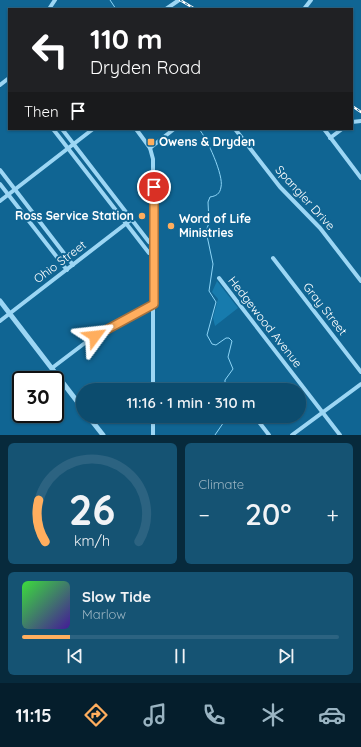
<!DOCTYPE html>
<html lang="en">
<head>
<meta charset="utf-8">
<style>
  :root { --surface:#0c4c6e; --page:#155373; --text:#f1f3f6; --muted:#9ab4c2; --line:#2c6381; --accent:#ffae5e }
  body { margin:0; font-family:Quicksand,sans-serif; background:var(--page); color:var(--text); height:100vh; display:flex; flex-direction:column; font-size:15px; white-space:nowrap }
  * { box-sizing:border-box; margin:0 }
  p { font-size:13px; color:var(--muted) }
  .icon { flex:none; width:22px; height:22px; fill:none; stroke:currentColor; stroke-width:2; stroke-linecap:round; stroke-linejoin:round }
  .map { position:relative; height:435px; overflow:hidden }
  .side { display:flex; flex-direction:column; gap:8px; padding:8px; background:#072a3c; flex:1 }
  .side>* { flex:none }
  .banner { position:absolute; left:8px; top:8px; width:345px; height:122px; border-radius:0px; box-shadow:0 1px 3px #0004,0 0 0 1px var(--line); background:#202124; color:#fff; overflow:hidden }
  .speed { position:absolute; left:12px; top:371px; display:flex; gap:8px; font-size:20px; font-weight:700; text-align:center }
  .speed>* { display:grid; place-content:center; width:52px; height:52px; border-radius:50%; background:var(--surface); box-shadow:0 1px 3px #0004,0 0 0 1px var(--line); line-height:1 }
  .speed .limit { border:2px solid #111; border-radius:6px; background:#fff; color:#111 }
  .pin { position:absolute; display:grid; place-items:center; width:34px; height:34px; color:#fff; margin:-17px; border:2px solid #fff; border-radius:50%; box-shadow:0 1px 4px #0007 }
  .me { position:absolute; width:44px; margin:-22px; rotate:60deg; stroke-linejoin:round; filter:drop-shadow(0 0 3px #0008) }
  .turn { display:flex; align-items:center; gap:14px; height:84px; padding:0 16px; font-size:18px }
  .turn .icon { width:52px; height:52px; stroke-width:2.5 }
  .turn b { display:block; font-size:28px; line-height:34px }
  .then { display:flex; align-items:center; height:38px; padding:0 16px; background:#0003; gap:8px; font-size:15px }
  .big { font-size:30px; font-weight:600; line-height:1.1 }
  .side .card { flex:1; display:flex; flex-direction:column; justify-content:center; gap:6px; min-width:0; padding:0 14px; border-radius:6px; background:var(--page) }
  .side .dial { align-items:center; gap:0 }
  .dial svg { height:104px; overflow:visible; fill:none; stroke:var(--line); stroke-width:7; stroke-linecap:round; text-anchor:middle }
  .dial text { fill:var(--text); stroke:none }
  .song { display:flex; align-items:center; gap:12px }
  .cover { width:48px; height:48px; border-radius:6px; background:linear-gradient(135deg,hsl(120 70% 55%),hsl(260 70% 35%)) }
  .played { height:4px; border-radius:2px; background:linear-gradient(90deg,var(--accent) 15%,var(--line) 15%) }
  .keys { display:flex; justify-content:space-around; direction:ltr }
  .heat { display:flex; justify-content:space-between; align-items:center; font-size:22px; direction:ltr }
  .side .tiles { flex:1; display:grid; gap:8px; grid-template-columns:1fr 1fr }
  .card:last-child { grid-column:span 2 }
  .trip { position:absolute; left:76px; top:383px; width:230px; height:40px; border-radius:20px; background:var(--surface); box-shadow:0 1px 3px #0004,0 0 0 1px var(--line); font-weight:600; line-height:40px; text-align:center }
  .dock { display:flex; height:64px; justify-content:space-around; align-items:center; background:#051e2c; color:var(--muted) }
  .dock .icon { width:28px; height:28px }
  .dock .on { color:var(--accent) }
  .dock b { font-size:18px; color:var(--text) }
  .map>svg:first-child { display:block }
  .green { fill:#177bad }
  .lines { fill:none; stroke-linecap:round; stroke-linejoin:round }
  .stream { stroke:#8dd5f7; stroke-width:1 }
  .minor { stroke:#9cd6f4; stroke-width:4 }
  .tertiary { stroke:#9cd6f4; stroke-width:5 }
  .rail-casing { stroke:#fff; stroke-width:2.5 }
  .rail { stroke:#106593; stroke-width:1; stroke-dasharray:3; stroke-linecap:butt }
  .route-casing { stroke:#a6713d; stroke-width:10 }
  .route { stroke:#ffae5e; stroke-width:7 }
  .poi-dot { fill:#ffae5e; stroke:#106593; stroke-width:1.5 }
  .labels { text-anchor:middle; stroke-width:4; stroke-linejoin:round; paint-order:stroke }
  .poi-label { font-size:12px; font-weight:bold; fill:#fff; stroke:#106593; text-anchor:start }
  .street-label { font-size:12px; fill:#fff; stroke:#106593 }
</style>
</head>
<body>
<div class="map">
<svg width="361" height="435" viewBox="0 0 361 435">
  <rect width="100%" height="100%" fill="#106593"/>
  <path class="green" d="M 217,281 L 238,308 L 215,326 L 213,318 L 218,299 L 212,292 Z"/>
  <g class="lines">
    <g class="stream">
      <path d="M 110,0 L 116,9"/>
      <path d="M 199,129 C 207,138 224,176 221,187 C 220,194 216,196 210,197 L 208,202 L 209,223 L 206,231 L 213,264 L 209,291 L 216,302 L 207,335 L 212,344 L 216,345 L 226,338 L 229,338 L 232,341 L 228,357 L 233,369 L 225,380 L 225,386 L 230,390"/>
      <path d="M 215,435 L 228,416"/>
    </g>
    <g class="minor">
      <path d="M 49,9 L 55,0"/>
      <path d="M 166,9 L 179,0"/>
      <path d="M 304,9 L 311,0"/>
      <path d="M 0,85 L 9,78"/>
      <path d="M 352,122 L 361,121"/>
      <path d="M 53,129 L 149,253 L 154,254"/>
      <path d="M 62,129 L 149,242 L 154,246"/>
      <path d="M 136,129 L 150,148 L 153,159 L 153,390"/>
      <path d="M 235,129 L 280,187 L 320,228 L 361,281"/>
      <path d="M 324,129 L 361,178"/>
      <path d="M 330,138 L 342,129"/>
      <path d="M 150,148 L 174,129"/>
      <path d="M 0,170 L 73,265"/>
      <path d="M 0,184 L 67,270"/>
      <path d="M 0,201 L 93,129"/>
      <path d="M 273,258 L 361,372"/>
      <path d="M 219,278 L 340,435"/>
      <path d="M 0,321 L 132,219"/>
      <path d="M 52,368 L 102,330 L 154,304"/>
      <path d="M 259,422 L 269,435"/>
      <path d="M 153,435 L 153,416"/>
      <path d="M 292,435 L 361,384"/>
    </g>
    <g class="tertiary">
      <path d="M 0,301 L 83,409"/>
      <path d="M 88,416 L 103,435"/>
    </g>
    <defs>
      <g id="rail">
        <path d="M 180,0 L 195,9"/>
        <path d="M 352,106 L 361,112"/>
      </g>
    </defs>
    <use href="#rail" class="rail-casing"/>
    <use href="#rail" class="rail"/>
  </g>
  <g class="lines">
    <defs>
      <path id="route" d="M 95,336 L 154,304 L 154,187"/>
    </defs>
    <use href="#route" class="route-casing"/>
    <use href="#route" class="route"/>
  </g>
  <g class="poi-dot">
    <rect x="147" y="138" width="8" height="8" rx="2"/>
    <circle cx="142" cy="216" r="4"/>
    <circle cx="171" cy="226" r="4"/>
  </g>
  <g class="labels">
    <g class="poi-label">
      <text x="159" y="146">Owens &amp; Dryden</text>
      <text x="134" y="220" text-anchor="end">Ross Service Station</text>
      <text x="179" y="223">Word of Life<tspan x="179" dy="14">Ministries</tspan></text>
    </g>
    <g class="street-label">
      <text transform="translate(305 198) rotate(48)" y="4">Spangler Drive</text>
      <text transform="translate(60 262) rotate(-37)" y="4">Ohio Street</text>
      <text transform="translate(325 309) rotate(52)" y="4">Gray Street</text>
      <text transform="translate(265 322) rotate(52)" y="4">Hedgewood Avenue</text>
    </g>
  </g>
</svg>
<div class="speed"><div class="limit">30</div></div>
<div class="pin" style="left:154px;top:187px;background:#d93025"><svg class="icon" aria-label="arrive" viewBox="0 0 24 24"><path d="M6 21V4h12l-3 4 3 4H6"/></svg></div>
<svg class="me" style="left:95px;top:336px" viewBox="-20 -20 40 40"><path d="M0-17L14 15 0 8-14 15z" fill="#ffae5e" stroke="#fff" stroke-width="4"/></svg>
<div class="trip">11:16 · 1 min · 310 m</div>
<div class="banner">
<div class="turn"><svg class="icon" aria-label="left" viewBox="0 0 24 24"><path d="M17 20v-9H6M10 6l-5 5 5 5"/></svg><div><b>110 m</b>Dryden Road</div></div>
<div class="then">Then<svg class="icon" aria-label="arrive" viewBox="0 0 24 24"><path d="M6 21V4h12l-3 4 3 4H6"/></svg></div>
</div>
</div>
<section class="side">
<div class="tiles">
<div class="card dial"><svg viewBox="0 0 100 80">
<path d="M14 69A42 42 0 1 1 86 69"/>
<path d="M14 69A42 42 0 0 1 9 37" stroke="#ffae5e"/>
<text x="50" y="56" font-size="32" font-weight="700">26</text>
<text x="50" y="72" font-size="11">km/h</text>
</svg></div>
<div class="card"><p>Climate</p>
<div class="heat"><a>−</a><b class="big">20°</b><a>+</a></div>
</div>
<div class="card">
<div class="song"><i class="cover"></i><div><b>Slow Tide</b><p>Marlow</p></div></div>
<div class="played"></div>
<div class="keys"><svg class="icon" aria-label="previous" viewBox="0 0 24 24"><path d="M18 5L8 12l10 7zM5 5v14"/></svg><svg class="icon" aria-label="pause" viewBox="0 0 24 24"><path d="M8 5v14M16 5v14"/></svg><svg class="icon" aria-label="next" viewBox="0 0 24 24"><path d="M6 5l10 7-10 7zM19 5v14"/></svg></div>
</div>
</div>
</section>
<nav class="dock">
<b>11:15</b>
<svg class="icon on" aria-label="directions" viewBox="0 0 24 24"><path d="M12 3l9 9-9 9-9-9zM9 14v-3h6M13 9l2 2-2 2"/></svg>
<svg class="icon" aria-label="music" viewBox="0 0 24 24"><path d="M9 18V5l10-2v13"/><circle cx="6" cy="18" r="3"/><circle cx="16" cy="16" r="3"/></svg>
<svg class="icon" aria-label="phone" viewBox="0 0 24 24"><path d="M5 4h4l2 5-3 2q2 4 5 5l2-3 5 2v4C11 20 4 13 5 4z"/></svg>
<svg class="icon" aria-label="climate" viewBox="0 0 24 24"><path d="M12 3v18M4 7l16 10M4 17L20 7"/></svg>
<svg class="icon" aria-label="car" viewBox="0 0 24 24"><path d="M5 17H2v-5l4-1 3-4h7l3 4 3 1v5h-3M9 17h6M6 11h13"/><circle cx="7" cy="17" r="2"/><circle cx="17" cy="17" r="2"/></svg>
</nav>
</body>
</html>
